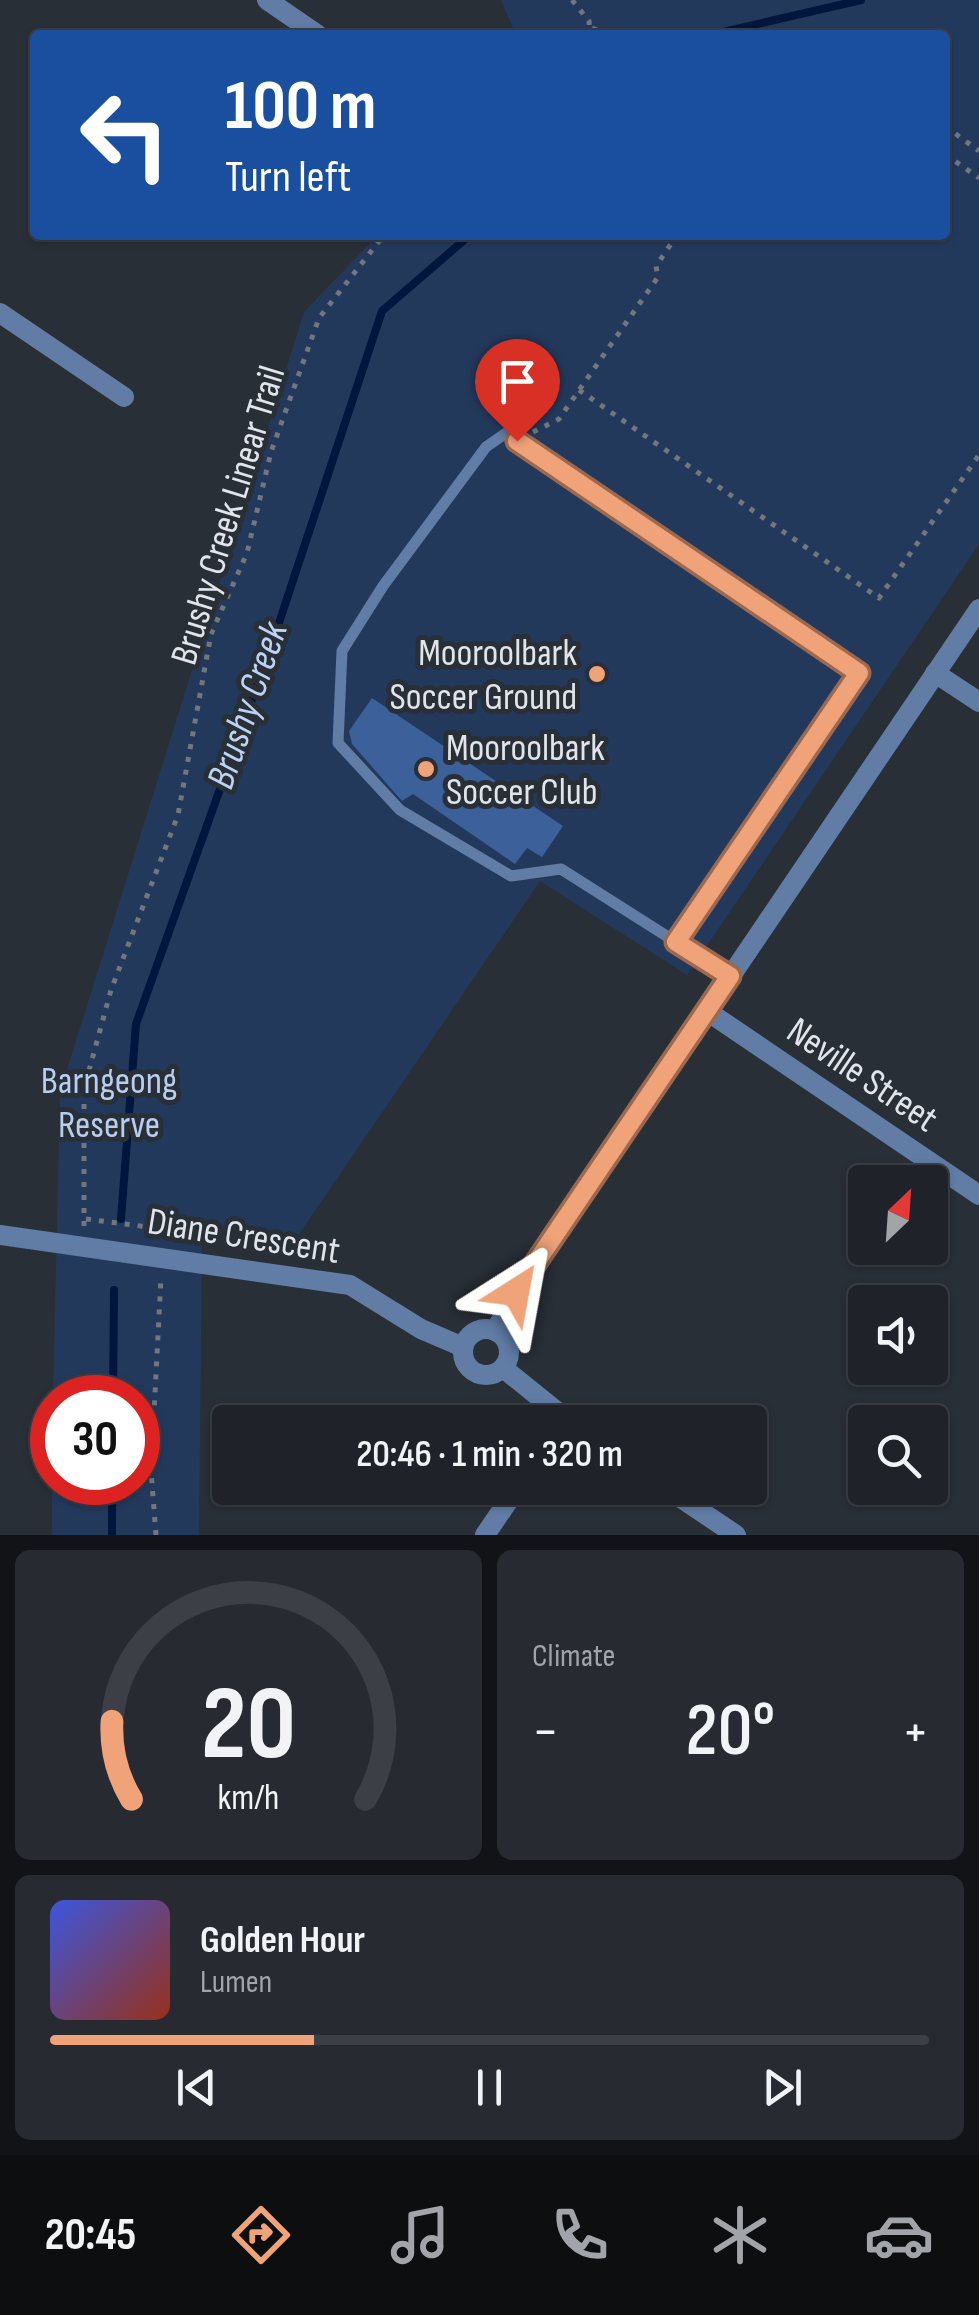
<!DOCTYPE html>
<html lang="en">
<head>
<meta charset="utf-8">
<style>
  :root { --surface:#1f2329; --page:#272b31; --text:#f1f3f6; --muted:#a1a4a8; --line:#3c4046; --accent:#f0a279 }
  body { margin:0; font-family:"Sofia Sans Condensed",sans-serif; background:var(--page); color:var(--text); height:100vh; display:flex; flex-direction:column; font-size:38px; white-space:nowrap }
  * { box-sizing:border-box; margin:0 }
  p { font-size:32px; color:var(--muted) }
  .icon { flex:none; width:55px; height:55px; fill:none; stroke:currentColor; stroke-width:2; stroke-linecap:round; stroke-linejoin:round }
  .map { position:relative; height:1535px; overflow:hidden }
  .sheet { display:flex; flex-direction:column; gap:15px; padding:15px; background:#111317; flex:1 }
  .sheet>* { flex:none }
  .guide { position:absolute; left:30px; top:30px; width:920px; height:210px; border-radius:10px; box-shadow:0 2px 8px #0004,0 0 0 2px var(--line); background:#1a4fa0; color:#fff; overflow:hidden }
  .needle { width:65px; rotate:25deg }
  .fabs { position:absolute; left:848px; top:1165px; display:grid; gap:20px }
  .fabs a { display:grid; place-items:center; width:100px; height:100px; border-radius:10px; background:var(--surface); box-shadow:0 2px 8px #0004,0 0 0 2px var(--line); font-size:50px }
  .speed { position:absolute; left:30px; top:1375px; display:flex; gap:20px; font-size:50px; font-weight:700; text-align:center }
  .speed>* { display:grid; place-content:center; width:130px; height:130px; border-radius:50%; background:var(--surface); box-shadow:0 2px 8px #0004,0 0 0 2px var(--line); line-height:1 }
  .speed .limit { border:15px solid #d22; background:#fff; color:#111 }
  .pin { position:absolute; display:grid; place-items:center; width:85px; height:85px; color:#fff; margin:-102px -42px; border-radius:50% 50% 50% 0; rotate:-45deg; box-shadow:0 0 10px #0007 }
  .pin .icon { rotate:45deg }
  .me { position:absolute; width:110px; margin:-55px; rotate:34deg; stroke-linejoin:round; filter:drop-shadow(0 0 8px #0008) }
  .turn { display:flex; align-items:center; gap:35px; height:210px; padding:0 30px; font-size:45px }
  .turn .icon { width:130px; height:130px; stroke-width:2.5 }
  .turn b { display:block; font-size:70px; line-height:85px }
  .big { font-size:75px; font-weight:600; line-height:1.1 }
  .sheet .tile { flex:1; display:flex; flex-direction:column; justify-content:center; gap:15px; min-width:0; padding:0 35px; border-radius:15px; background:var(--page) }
  .sheet .dial { align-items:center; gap:0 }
  .dial svg { height:260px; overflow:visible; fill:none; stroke:var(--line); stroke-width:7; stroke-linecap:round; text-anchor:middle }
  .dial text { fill:var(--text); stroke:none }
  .song { display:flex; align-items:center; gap:30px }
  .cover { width:120px; height:120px; border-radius:15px; background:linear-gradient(135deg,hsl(230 70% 55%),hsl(10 70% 35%)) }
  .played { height:10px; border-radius:5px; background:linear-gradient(90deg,var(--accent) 30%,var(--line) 30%) }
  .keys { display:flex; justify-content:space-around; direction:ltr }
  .heat { display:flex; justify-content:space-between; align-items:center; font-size:55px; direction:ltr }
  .sheet .tiles { flex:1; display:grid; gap:15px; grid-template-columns:1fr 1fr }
  .tile:last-child { grid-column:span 2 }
  .trip { position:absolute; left:212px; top:1405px; width:555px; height:100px; border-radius:10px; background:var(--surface); box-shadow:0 2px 8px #0004,0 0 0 2px var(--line); font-weight:600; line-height:100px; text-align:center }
  .dock { display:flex; height:160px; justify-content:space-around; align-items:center; background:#0c0e10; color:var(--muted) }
  .dock .icon { width:70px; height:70px }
  .dock .current { color:var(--accent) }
  .dock b { font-size:45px; color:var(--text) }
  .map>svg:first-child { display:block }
  .green { fill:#23395c }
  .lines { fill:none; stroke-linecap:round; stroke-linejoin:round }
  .stream { stroke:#00163d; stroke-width:8 }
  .building { fill:#3c6099 }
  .path { stroke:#71777e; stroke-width:5; stroke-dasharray:5 8; stroke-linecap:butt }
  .lane { stroke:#617ca5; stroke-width:11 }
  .street { stroke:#617ca5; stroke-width:20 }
  .route-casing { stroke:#9c694f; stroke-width:25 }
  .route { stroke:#f0a279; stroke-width:18 }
  .poi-dot { fill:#f0a279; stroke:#292f37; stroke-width:4 }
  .labels { text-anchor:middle; stroke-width:10; stroke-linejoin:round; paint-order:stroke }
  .street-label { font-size:38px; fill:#e1e5eb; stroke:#292f37 }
  .poi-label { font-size:38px; fill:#e1e5eb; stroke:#292f37; text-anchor:end }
  .park-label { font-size:38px; fill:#b9ceef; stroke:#292f37 }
  .water-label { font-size:40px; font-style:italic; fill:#bdd3f4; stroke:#292f37 }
</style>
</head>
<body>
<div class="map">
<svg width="979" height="1535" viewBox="0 0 979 1535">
  <rect width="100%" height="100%" fill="#292f37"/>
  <path class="green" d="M 501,0 L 979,0 L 979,544 L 687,975 L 540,881 L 293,1243 L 202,1232 L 199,1535 L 52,1535 L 52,1477 L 52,1482 L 138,1482 L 138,1398 L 53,1397 L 60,1092 L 304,312 L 378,235 L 945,235 L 945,35 L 516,35 Z"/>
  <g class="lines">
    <g class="stream">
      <path d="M 710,35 L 861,0"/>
      <path d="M 121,1219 L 136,1024 L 274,638 L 382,311 L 470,235"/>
      <path d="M 113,1398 L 114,1290"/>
      <path d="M 112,1535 L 112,1482"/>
    </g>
  </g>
  <path class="building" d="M 372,698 L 563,826 L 542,857 L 527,848 L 515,864 L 413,794 L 402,801 L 352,744 L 349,731 Z"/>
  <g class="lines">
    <g class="path">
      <path d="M 572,0 L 589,21 L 590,35"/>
      <path d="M 592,28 L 610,35"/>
      <path d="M 945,126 L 979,151"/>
      <path d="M 945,154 L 979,178"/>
      <path d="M 579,390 L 879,598 L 979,455"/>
      <path d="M 533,432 L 559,419 L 658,277 L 656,266 L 677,235"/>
      <path d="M 86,1219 L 164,1229 L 164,1237"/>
      <path d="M 84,1226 L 84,1089 L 111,990 L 178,815 L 211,634 L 247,553 L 271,452 L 319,318 L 384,235"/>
      <path d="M 156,1535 L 151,1471 L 161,1278"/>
    </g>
    <path class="lane" d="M 676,942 L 561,869 L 511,876 L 400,810 L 338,743 L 342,651 L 383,586 L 486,447 L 506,433 L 859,673 L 676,942 L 730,976"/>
    <g class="street">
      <path d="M 267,0 L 318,35"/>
      <path d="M 0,313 L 124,397"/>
      <path d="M 935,673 L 979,702"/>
      <path d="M 707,1011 L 979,1195"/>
      <path d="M 0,1235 L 350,1285 L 421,1329 L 463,1347"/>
      <circle cx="486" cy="1352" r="23"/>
      <path d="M 495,1331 L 517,1292 L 979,609"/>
      <path d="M 503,1368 L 570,1422"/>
      <path d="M 666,1488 L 736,1535"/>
      <path d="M 485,1535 L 517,1488"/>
    </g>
  </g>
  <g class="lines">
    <defs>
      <path id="route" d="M 516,1292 L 730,976 L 676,942 L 859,673 L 517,441"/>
    </defs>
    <use href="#route" class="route-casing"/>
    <use href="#route" class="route"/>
  </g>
  <g class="poi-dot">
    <circle cx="597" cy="674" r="10"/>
    <circle cx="426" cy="769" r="10"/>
  </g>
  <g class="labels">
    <g class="street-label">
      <text transform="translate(227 515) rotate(-73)" y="13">Brushy Creek Linear Trail</text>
      <text transform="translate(863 1074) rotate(34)" y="13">Neville Street</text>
      <text transform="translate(244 1235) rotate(9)" y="13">Diane Crescent</text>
    </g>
    <g class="poi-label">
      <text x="577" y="665">Mooroolbark<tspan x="577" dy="44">Soccer Ground</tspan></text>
      <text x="446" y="760" text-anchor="start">Mooroolbark<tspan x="446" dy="44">Soccer Club</tspan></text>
    </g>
    <g class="park-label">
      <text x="109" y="1093">Barngeong<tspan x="109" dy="44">Reserve</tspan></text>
    </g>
    <g class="water-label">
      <text transform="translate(246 705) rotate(-71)" y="14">Brushy Creek</text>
    </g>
  </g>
</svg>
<div class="fabs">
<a><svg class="needle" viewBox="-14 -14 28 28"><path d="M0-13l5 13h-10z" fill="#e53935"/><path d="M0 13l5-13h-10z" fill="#a1a4a8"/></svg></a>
<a><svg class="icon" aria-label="sound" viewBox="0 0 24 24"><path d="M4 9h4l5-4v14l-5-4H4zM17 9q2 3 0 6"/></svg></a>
<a><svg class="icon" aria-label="search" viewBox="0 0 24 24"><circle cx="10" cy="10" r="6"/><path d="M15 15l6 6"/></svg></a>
</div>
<div class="speed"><div class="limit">30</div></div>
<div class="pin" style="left:517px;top:441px;background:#d93025"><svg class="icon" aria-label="arrive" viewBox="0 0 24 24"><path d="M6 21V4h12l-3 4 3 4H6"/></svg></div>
<svg class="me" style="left:516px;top:1292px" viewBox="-20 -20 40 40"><path d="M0-17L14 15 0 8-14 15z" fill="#f0a279" stroke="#fff" stroke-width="4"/></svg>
<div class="trip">20:46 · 1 min · 320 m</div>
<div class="guide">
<div class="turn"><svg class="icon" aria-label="left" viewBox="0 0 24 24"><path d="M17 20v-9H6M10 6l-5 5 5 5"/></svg><div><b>100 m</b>Turn left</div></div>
</div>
</div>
<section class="sheet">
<div class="tiles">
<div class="tile dial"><svg viewBox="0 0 100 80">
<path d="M14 69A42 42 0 1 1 86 69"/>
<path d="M14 69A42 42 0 0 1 8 45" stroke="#f0a279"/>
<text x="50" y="56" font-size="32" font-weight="700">20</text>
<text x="50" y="72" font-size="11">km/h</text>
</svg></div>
<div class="tile"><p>Climate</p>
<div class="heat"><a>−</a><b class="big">20°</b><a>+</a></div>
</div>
<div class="tile">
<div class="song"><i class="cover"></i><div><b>Golden Hour</b><p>Lumen</p></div></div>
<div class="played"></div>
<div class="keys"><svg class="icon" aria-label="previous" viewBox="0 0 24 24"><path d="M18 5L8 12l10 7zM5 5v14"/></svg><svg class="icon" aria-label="pause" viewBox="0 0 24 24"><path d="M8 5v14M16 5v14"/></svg><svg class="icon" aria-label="next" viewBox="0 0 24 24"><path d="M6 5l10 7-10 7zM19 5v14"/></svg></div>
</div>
</div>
</section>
<nav class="dock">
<b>20:45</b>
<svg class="icon current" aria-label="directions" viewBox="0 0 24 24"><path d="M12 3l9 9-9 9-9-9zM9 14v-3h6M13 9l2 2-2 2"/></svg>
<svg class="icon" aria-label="music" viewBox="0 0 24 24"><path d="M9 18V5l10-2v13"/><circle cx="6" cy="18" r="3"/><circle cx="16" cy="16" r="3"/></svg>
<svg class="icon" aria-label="phone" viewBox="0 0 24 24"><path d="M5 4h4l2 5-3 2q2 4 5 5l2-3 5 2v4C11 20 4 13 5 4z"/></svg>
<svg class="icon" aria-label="climate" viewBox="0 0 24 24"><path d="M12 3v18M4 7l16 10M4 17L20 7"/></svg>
<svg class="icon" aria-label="car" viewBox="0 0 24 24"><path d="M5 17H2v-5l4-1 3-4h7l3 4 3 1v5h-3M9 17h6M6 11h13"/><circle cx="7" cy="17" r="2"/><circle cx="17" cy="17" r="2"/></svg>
</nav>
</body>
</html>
